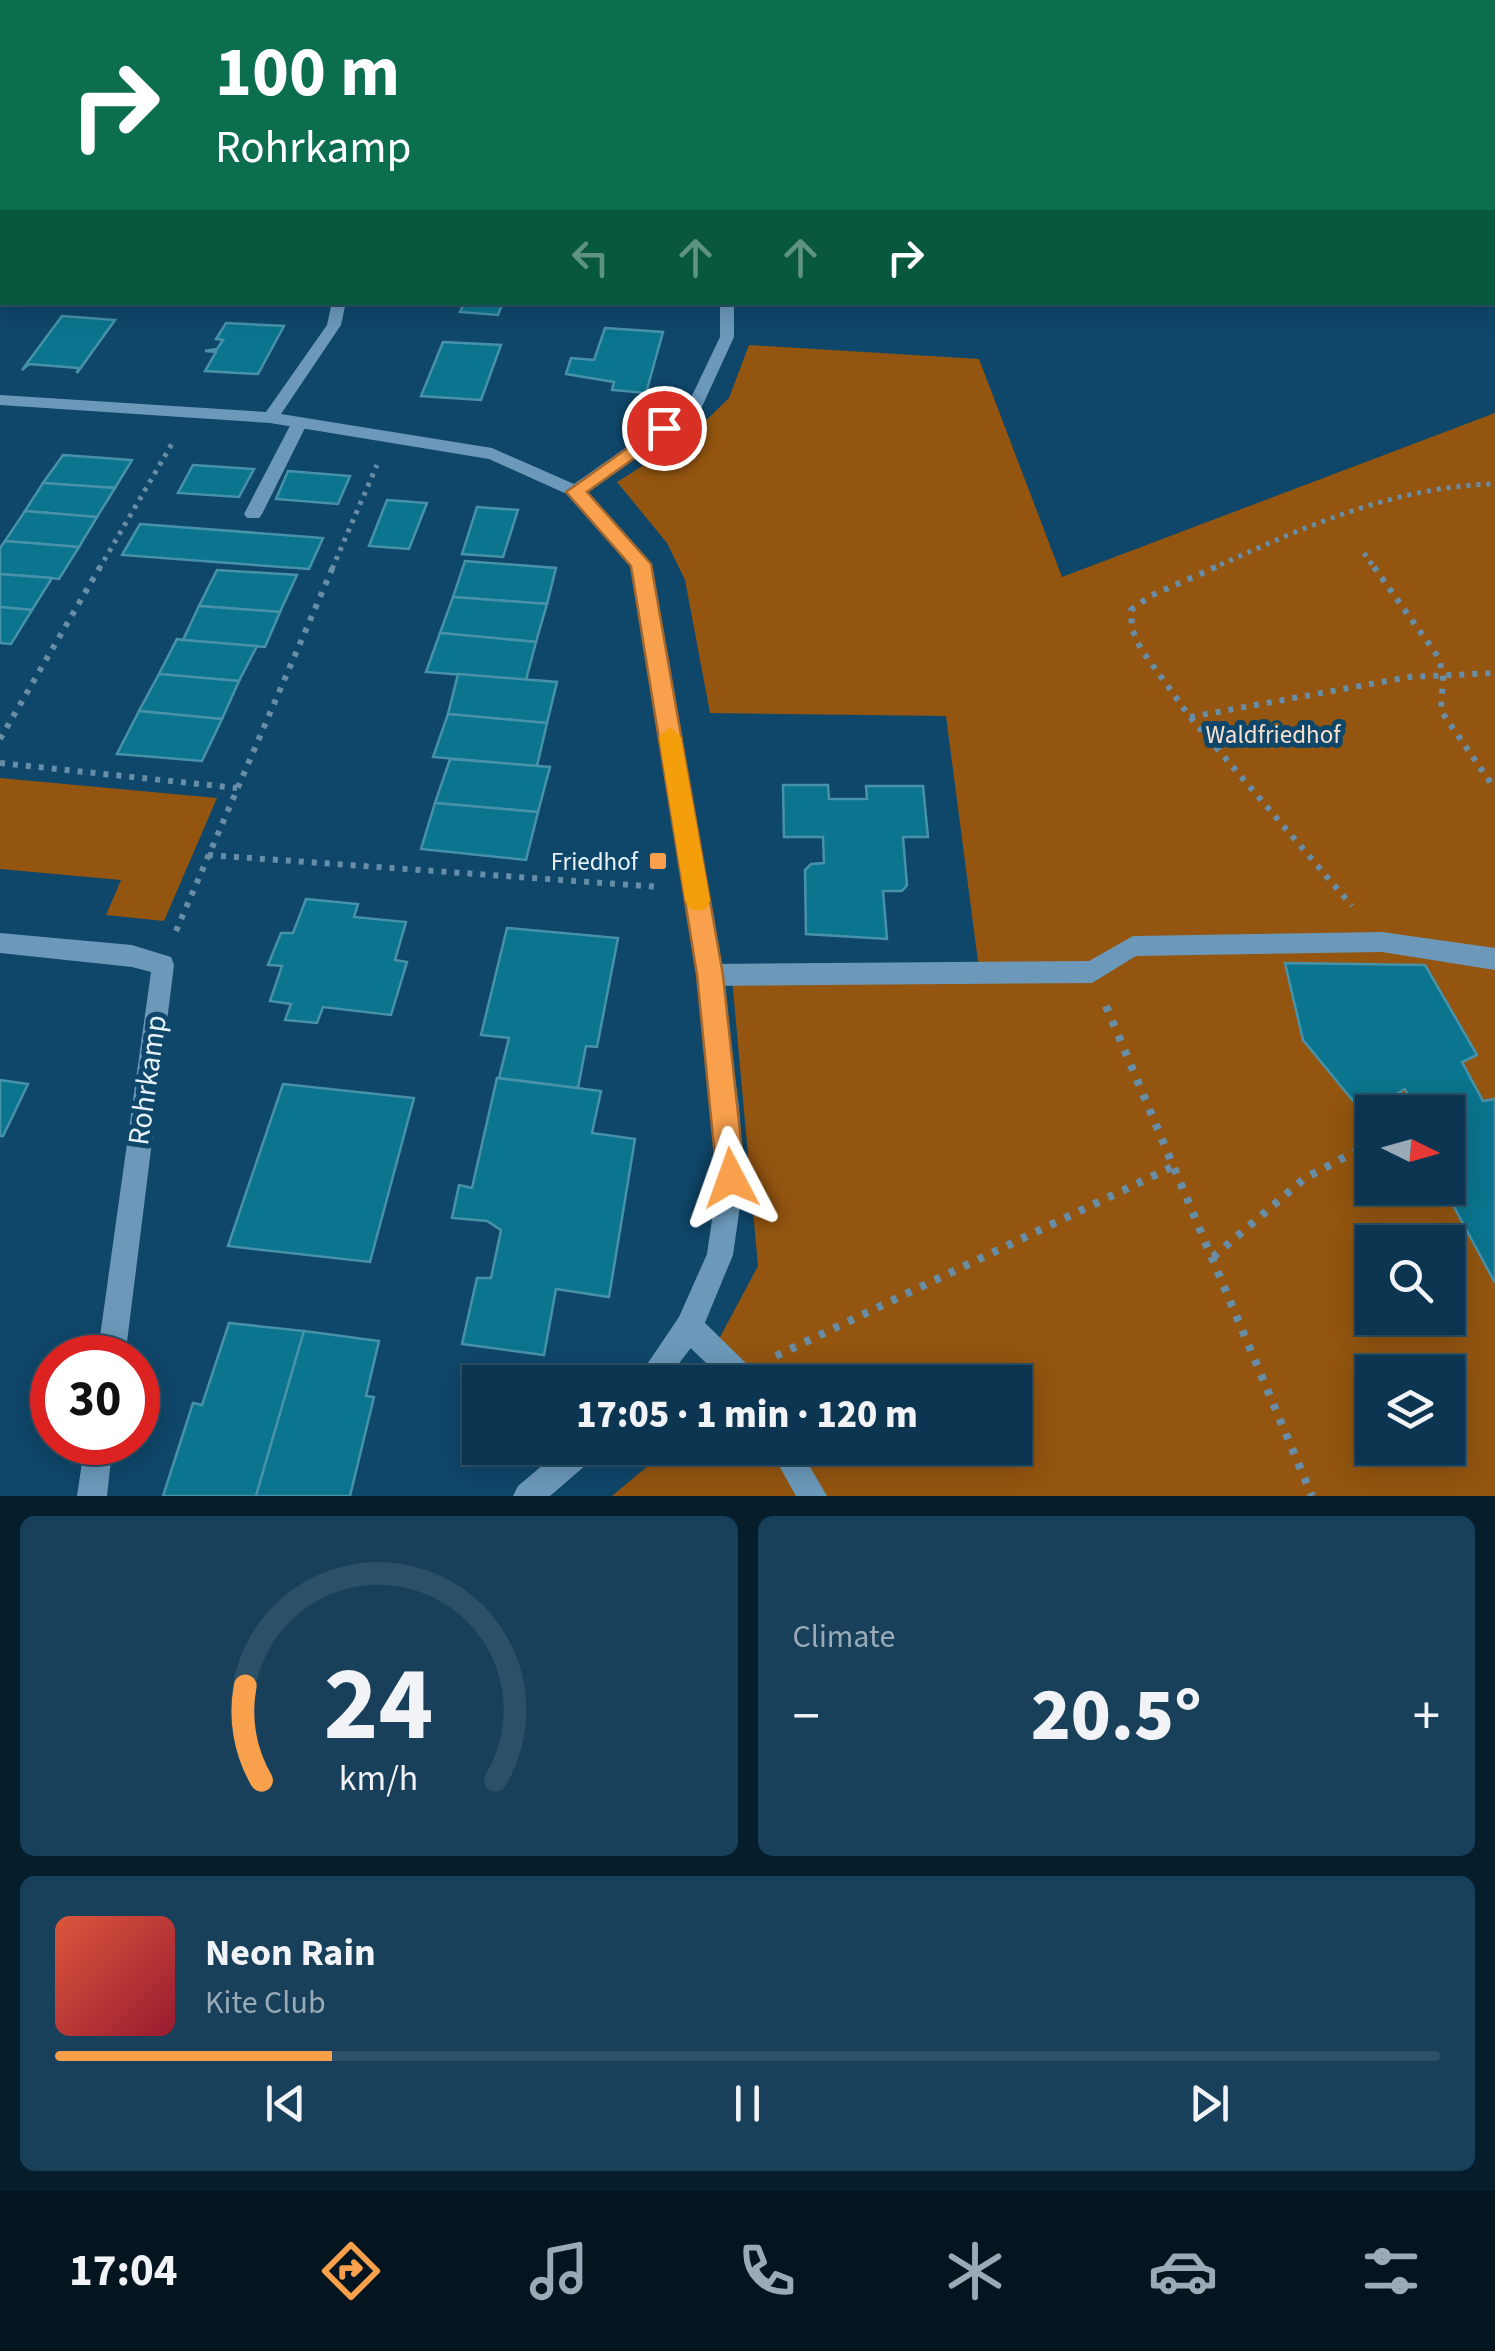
<!DOCTYPE html>
<html lang="en">
<head>
<meta charset="utf-8">
<style>
  :root { --surface:#0b3550; --page:#19405a; --text:#f1f3f6; --muted:#9aabb7; --line:#2b5067; --accent:#f9a04c }
  body { margin:0; font-family:"Source Sans 3",sans-serif; background:var(--page); color:var(--text); height:100vh; display:flex; flex-direction:column; font-size:38px; white-space:nowrap }
  * { box-sizing:border-box; margin:0 }
  p { font-size:32px; color:var(--muted) }
  .icon { flex:none; width:55px; height:55px; fill:none; stroke:currentColor; stroke-width:2; stroke-linecap:round; stroke-linejoin:round }
  .map { position:relative; height:1496px; overflow:hidden }
  .panel { display:flex; flex-direction:column; gap:20px; padding:20px; background:#061d2c; flex:1 }
  .panel>* { flex:none }
  .banner { position:absolute; left:0px; top:0px; width:1495px; height:305px; box-shadow:0 5px 25px #0003,0 0 0 2px var(--line); background:#0b6e4f; color:#fff; overflow:hidden }
  .needle { width:65px; rotate:95deg }
  .fabs { position:absolute; left:1355px; top:1095px; display:grid; gap:20px }
  .fabs a { display:grid; place-items:center; width:110px; height:110px; border-radius:0px; background:var(--surface); box-shadow:0 5px 25px #0003,0 0 0 2px var(--line); font-size:50px }
  .speed { position:absolute; left:30px; top:1335px; display:flex; gap:20px; font-size:50px; font-weight:700; text-align:center }
  .speed>* { display:grid; place-content:center; width:130px; height:130px; border-radius:50%; background:var(--surface); box-shadow:0 5px 25px #0003,0 0 0 2px var(--line); line-height:1 }
  .speed .limit { border:15px solid #d22; background:#fff; color:#111 }
  .pin { position:absolute; display:grid; place-items:center; width:85px; height:85px; color:#fff; margin:-42px; border:5px solid #fff; border-radius:50%; box-shadow:0 2px 10px #0007 }
  .me { position:absolute; width:110px; margin:-55px; rotate:356deg; stroke-linejoin:round; filter:drop-shadow(0 0 8px #0008) }
  .turn { display:flex; align-items:center; gap:35px; height:210px; padding:0 50px; font-size:45px }
  .turn .icon { width:130px; height:130px; stroke-width:2.5 }
  .turn b { display:block; font-size:70px; line-height:85px }
  .lanes { display:flex; align-items:center; height:95px; padding:0 50px; background:#0003; justify-content:center; gap:50px; direction:ltr }
  .lanes .off { opacity:.35 }
  .big { font-size:75px; font-weight:800; line-height:1.1 }
  .panel .card { flex:1; display:flex; flex-direction:column; justify-content:center; gap:15px; min-width:0; padding:0 35px; border-radius:15px; background:var(--page) }
  .panel .dial { align-items:center; gap:0 }
  .dial svg { height:260px; overflow:visible; fill:none; stroke:var(--line); stroke-width:7; stroke-linecap:round; text-anchor:middle }
  .dial text { fill:var(--text); stroke:none }
  .song { display:flex; align-items:center; gap:30px }
  .cover { width:120px; height:120px; border-radius:15px; background:linear-gradient(135deg,hsl(10 70% 55%),hsl(350 70% 35%)) }
  .played { height:10px; border-radius:5px; background:linear-gradient(90deg,var(--accent) 20%,var(--line) 20%) }
  .keys { display:flex; justify-content:space-around; direction:ltr }
  .heat { display:flex; justify-content:space-between; align-items:center; font-size:55px; direction:ltr }
  .panel .tiles { flex:1; display:grid; gap:20px; grid-template-columns:1fr 1fr }
  .card:last-child { grid-column:span 2 }
  .trip { position:absolute; left:462px; top:1365px; width:570px; height:100px; border-radius:0px; background:var(--surface); box-shadow:0 5px 25px #0003,0 0 0 2px var(--line); font-weight:800; line-height:100px; text-align:center }
  .tabs { display:flex; height:160px; justify-content:space-around; align-items:center; background:#041520; color:var(--muted) }
  .tabs .icon { width:70px; height:70px }
  .tabs .current { color:var(--accent) }
  .tabs b { font-size:45px; color:var(--text) }
  .map>svg:first-child { display:block }
  .green { fill:#935510; fill-rule:evenodd }
  .lines { fill:none; stroke-linecap:round; stroke-linejoin:round }
  .stream { fill:#5c7000; fill-rule:evenodd }
  .building { fill:#0b748e; stroke:#4892a9; stroke-width:2.5 }
  .path-far2 { stroke:#688da6; stroke-width:5; stroke-dasharray:4 6; stroke-linecap:butt }
  .path-far1 { stroke:#688da6; stroke-width:6; stroke-dasharray:5 8; stroke-linecap:butt }
  .path { stroke:#688da6; stroke-width:8; stroke-dasharray:6 10; stroke-linecap:butt }
  .service { fill:#6c99ba; fill-rule:evenodd }
  .minor { fill:#6c99ba; fill-rule:evenodd }
  .route { fill:#f9a04c; stroke:#a26831; stroke-width:2.5 }
  .slow { fill:#f59e0b }
  .poi-dot { fill:#f9a04c; stroke:#0f476a; stroke-width:4 }
  .labels { text-anchor:middle; stroke-width:10; stroke-linejoin:round; paint-order:stroke }
  .park-label { font-size:25px; fill:#f7dfcb; stroke:#0f476a }
  .poi-label { font-size:25px; fill:#e7f2fb; stroke:#0f476a; text-anchor:end }
  .near-street-label { font-size:30px; fill:#e7f2fb; stroke:#0f476a }
</style>
</head>
<body>
<div class="map">
<svg width="1495" height="1496" viewBox="0 0 1495 1496">
  <rect width="100%" height="100%" fill="#0f476a"/>
  <g class="green">
    <path d="M 749,345 L 979,359 L 1062,577 L 1495,413 L 1495,1496 L 612,1496 L 655,1460 L 662,1448 L 1015,1448 L 1015,1382 L 696,1382 L 758,1266 L 732,978 L 979,969 L 946,716 L 710,713 L 685,580 L 667,543 L 617,482 L 690,436 L 729,398 ZM 1372,1112 L 1448,1112 L 1448,1188 L 1372,1188 ZM 1372,1242 L 1448,1242 L 1448,1318 L 1372,1318 ZM 1372,1372 L 1448,1372 L 1448,1448 L 1372,1448 Z"/>
    <path d="M 0,778 L 217,798 L 164,921 L 106,915 L 121,880 L 0,869 Z"/>
  </g>
  <g class="lines">
    <g class="stream">
      <path d="M 436,0 L 460,0 L 456,2 L 435,2 Z"/>
      <path d="M 2,71 L 2,78 L 0,79 L 0,72 Z"/>
    </g>
  </g>
  <g class="building">
    <path d="M 465,302 L 503,302 L 498,315 L 460,312 Z"/>
    <path d="M 62,316 L 115,320 L 77,373 L 78,368 L 29,364 L 22,370 Z"/>
    <path d="M 226,323 L 284,326 L 258,374 L 205,371 L 216,352 L 205,351 L 217,349 L 223,340 L 216,339 Z"/>
    <path d="M 605,328 L 663,332 L 646,393 L 612,390 L 614,382 L 566,374 L 571,358 L 594,360 Z"/>
    <path d="M 443,342 L 501,345 L 481,400 L 421,396 Z"/>
    <path d="M 63,455 L 132,460 L 115,488 L 43,483 Z"/>
    <path d="M 193,465 L 254,469 L 239,497 L 178,493 Z"/>
    <path d="M 288,471 L 350,476 L 338,504 L 276,499 Z"/>
    <path d="M 43,483 L 115,488 L 97,517 L 25,511 Z"/>
    <path d="M 387,500 L 427,503 L 409,549 L 369,546 Z"/>
    <path d="M 477,507 L 518,510 L 503,557 L 462,554 Z"/>
    <path d="M 25,511 L 97,517 L 79,547 L 5,541 Z"/>
    <path d="M 140,524 L 323,538 L 309,569 L 122,555 Z"/>
    <path d="M 5,541 L 79,547 L 59,579 L 52,578 L 0,574 L 0,548 Z"/>
    <path d="M 465,561 L 556,568 L 547,604 L 453,597 Z"/>
    <path d="M 217,570 L 297,575 L 280,612 L 199,606 Z"/>
    <path d="M 0,574 L 52,578 L 32,610 L 0,607 Z"/>
    <path d="M 453,597 L 547,604 L 536,642 L 440,633 Z"/>
    <path d="M 199,606 L 280,612 L 265,647 L 183,640 Z"/>
    <path d="M 0,607 L 32,610 L 11,644 L 0,643 Z"/>
    <path d="M 440,633 L 536,642 L 526,680 L 426,672 Z"/>
    <path d="M 177,639 L 183,640 L 257,646 L 239,681 L 159,674 Z"/>
    <path d="M 159,674 L 239,681 L 222,719 L 139,711 Z"/>
    <path d="M 458,674 L 557,682 L 547,723 L 448,714 Z"/>
    <path d="M 139,711 L 222,719 L 202,761 L 117,754 Z"/>
    <path d="M 448,714 L 547,723 L 537,766 L 433,757 Z"/>
    <path d="M 450,759 L 550,767 L 538,812 L 435,803 Z"/>
    <path d="M 783,785 L 828,785 L 829,799 L 867,799 L 866,786 L 923,786 L 928,837 L 903,837 L 907,885 L 902,891 L 883,891 L 887,939 L 806,934 L 805,870 L 811,864 L 824,863 L 823,837 L 784,837 Z"/>
    <path d="M 435,803 L 538,812 L 526,860 L 421,849 Z"/>
    <path d="M 306,899 L 358,904 L 354,917 L 406,922 L 395,960 L 407,962 L 391,1015 L 323,1007 L 317,1023 L 285,1020 L 291,1004 L 270,1001 L 282,966 L 268,965 L 281,933 L 293,933 Z"/>
    <path d="M 507,928 L 618,938 L 597,1047 L 586,1046 L 578,1088 L 499,1078 L 509,1038 L 481,1035 Z"/>
    <path d="M 1285,963 L 1425,965 L 1477,1055 L 1462,1062 L 1483,1101 L 1495,1099 L 1495,1283 L 1444,1188 L 1448,1188 L 1448,1112 L 1405,1112 L 1415,1110 L 1405,1089 L 1363,1113 L 1303,1040 Z"/>
    <path d="M 497,1078 L 601,1091 L 592,1133 L 635,1139 L 609,1297 L 556,1289 L 544,1355 L 462,1344 L 477,1278 L 491,1278 L 501,1230 L 487,1221 L 452,1218 L 459,1185 L 472,1188 Z"/>
    <path d="M 0,1080 L 28,1084 L 3,1136 L 0,1136 Z"/>
    <path d="M 283,1084 L 414,1098 L 370,1262 L 228,1246 Z"/>
    <path d="M 229,1323 L 304,1331 L 256,1496 L 163,1496 L 193,1403 L 202,1405 Z"/>
    <path d="M 304,1331 L 379,1341 L 366,1396 L 374,1397 L 350,1496 L 256,1496 Z"/>
  </g>
  <g class="lines">
    <g class="path-far2">
      <path d="M 1364,553 L 1375,569"/>
      <path d="M 99,569 L 173,442"/>
      <path d="M 332,569 L 377,465"/>
      <path d="M 1211,569 C 1302,528 1394,486 1495,484"/>
    </g>
    <g class="path-far1">
      <path d="M 1216,567 L 1150,596 L 1131,610 L 1132,629 L 1141,649 L 1190,717 L 1352,906"/>
      <path d="M 1374,567 L 1439,658 L 1443,676 L 1441,711 L 1495,789"/>
      <path d="M 1190,717 L 1409,677 L 1495,673"/>
      <path d="M 0,739 L 100,567"/>
      <path d="M 0,763 L 237,788"/>
      <path d="M 208,855 L 660,887"/>
      <path d="M 176,931 L 333,567"/>
    </g>
    <g class="path">
      <path d="M 1106,1006 L 1312,1496"/>
      <path d="M 1213,1257 L 1305,1178 L 1372,1143"/>
      <path d="M 776,1356 L 1174,1166"/>
    </g>
    <g class="service">
      <path d="M 300,417 L 308,422 L 262,514 L 259,518 L 247,518 L 244,514 L 292,422 Z"/>
      <path d="M 1382,932 L 1495,948 L 1495,970 L 1382,952 L 1136,956 L 1092,983 L 710,986 L 702,983 L 699,975 L 702,967 L 710,964 L 1089,961 L 1133,936 Z"/>
      <path d="M 689,1313 L 699,1317 L 755,1372 L 759,1382 L 726,1382 L 679,1337 L 675,1327 L 679,1317 Z"/>
      <path d="M 769,1448 L 799,1448 L 827,1496 L 796,1496 Z"/>
    </g>
    <g class="minor">
      <path d="M 332,302 L 346,302 L 341,325 L 281,414 L 492,448 L 574,484 L 688,404 L 720,337 L 720,302 L 734,302 L 734,337 L 700,411 L 586,492 L 650,564 L 721,975 L 739,1107 L 744,1178 L 733,1255 L 699,1337 L 665,1382 L 635,1382 L 679,1317 L 707,1254 L 718,1178 L 715,1107 L 699,975 L 632,566 L 569,495 L 489,459 L 270,423 L 0,405 L 0,395 L 266,412 L 327,325 Z"/>
      <path d="M 0,933 L 132,945 L 171,957 L 174,965 L 125,1358 L 97,1358 L 151,972 L 132,967 L 0,953 Z"/>
      <path d="M 85,1442 L 113,1442 L 107,1496 L 77,1496 Z"/>
      <path d="M 563,1448 L 598,1448 L 594,1458 L 550,1496 L 513,1496 L 518,1486 Z"/>
    </g>
  </g>
  <path class="route" d="M 664,422 L 671,424 L 671,432 L 587,492 L 651,564 L 723,975 L 745,1178 L 741,1188 L 731,1193 L 721,1188 L 717,1178 L 697,975 L 631,566 L 566,492 Z"/>
  <path class="slow" d="M 670,727 L 681,737 L 710,900 L 707,908 L 698,911 L 689,908 L 685,900 L 659,737 Z"/>
  <rect class="poi-dot" x="648" y="851" width="20" height="20" rx="5"/>
  <g class="labels">
    <g class="park-label">
      <text x="1273" y="743">Waldfriedhof</text>
    </g>
    <g class="poi-label">
      <text x="638" y="870">Friedhof</text>
    </g>
    <g class="near-street-label">
      <text transform="translate(147 1080) rotate(-82)" y="10">Rohrkamp</text>
    </g>
  </g>
</svg>
<div class="fabs">
<a><svg class="needle" viewBox="-14 -14 28 28"><path d="M0-13l5 13h-10z" fill="#e53935"/><path d="M0 13l5-13h-10z" fill="#9aabb7"/></svg></a>
<a><svg class="icon" aria-label="search" viewBox="0 0 24 24"><circle cx="10" cy="10" r="6"/><path d="M15 15l6 6"/></svg></a>
<a><svg class="icon" aria-label="layers" viewBox="0 0 24 24"><path d="M12 4l9 5-9 5-9-5zM3 14l9 5 9-5"/></svg></a>
</div>
<div class="speed"><div class="limit">30</div></div>
<div class="pin" style="left:664px;top:428px;background:#d93025"><svg class="icon" aria-label="arrive" viewBox="0 0 24 24"><path d="M6 21V4h12l-3 4 3 4H6"/></svg></div>
<svg class="me" style="left:731px;top:1178px" viewBox="-20 -20 40 40"><path d="M0-17L14 15 0 8-14 15z" fill="#f9a04c" stroke="#fff" stroke-width="4"/></svg>
<div class="trip">17:05 · 1 min · 120 m</div>
<div class="banner">
<div class="turn"><svg class="icon" aria-label="right" viewBox="0 0 24 24"><path d="M7 20v-9h11M14 6l5 5-5 5"/></svg><div><b>100 m</b>Rohrkamp</div></div>
<div class="lanes"><svg class="icon off" aria-label="left" viewBox="0 0 24 24"><path d="M17 20v-9H6M10 6l-5 5 5 5"/></svg><svg class="icon off" aria-label="ahead" viewBox="0 0 24 24"><path d="M12 20V5M6 11l6-6 6 6"/></svg><svg class="icon off" aria-label="ahead" viewBox="0 0 24 24"><path d="M12 20V5M6 11l6-6 6 6"/></svg><svg class="icon" aria-label="right" viewBox="0 0 24 24"><path d="M7 20v-9h11M14 6l5 5-5 5"/></svg></div>
</div>
</div>
<section class="panel">
<div class="tiles">
<div class="card dial"><svg viewBox="0 0 100 80">
<path d="M14 69A42 42 0 1 1 86 69"/>
<path d="M14 69A42 42 0 0 1 9 40" stroke="#f9a04c"/>
<text x="50" y="56" font-size="32" font-weight="700">24</text>
<text x="50" y="72" font-size="11">km/h</text>
</svg></div>
<div class="card"><p>Climate</p>
<div class="heat"><a>−</a><b class="big">20.5°</b><a>+</a></div>
</div>
<div class="card">
<div class="song"><i class="cover"></i><div><b>Neon Rain</b><p>Kite Club</p></div></div>
<div class="played"></div>
<div class="keys"><svg class="icon" aria-label="previous" viewBox="0 0 24 24"><path d="M18 5L8 12l10 7zM5 5v14"/></svg><svg class="icon" aria-label="pause" viewBox="0 0 24 24"><path d="M8 5v14M16 5v14"/></svg><svg class="icon" aria-label="next" viewBox="0 0 24 24"><path d="M6 5l10 7-10 7zM19 5v14"/></svg></div>
</div>
</div>
</section>
<nav class="tabs">
<b>17:04</b>
<svg class="icon current" aria-label="directions" viewBox="0 0 24 24"><path d="M12 3l9 9-9 9-9-9zM9 14v-3h6M13 9l2 2-2 2"/></svg>
<svg class="icon" aria-label="music" viewBox="0 0 24 24"><path d="M9 18V5l10-2v13"/><circle cx="6" cy="18" r="3"/><circle cx="16" cy="16" r="3"/></svg>
<svg class="icon" aria-label="phone" viewBox="0 0 24 24"><path d="M5 4h4l2 5-3 2q2 4 5 5l2-3 5 2v4C11 20 4 13 5 4z"/></svg>
<svg class="icon" aria-label="climate" viewBox="0 0 24 24"><path d="M12 3v18M4 7l16 10M4 17L20 7"/></svg>
<svg class="icon" aria-label="car" viewBox="0 0 24 24"><path d="M5 17H2v-5l4-1 3-4h7l3 4 3 1v5h-3M9 17h6M6 11h13"/><circle cx="7" cy="17" r="2"/><circle cx="17" cy="17" r="2"/></svg>
<svg class="icon" aria-label="filters" viewBox="0 0 24 24"><path d="M4 7h16M4 17h16"/><circle cx="9" cy="7" r="2"/><circle cx="15" cy="17" r="2"/></svg>
</nav>
</body>
</html>
